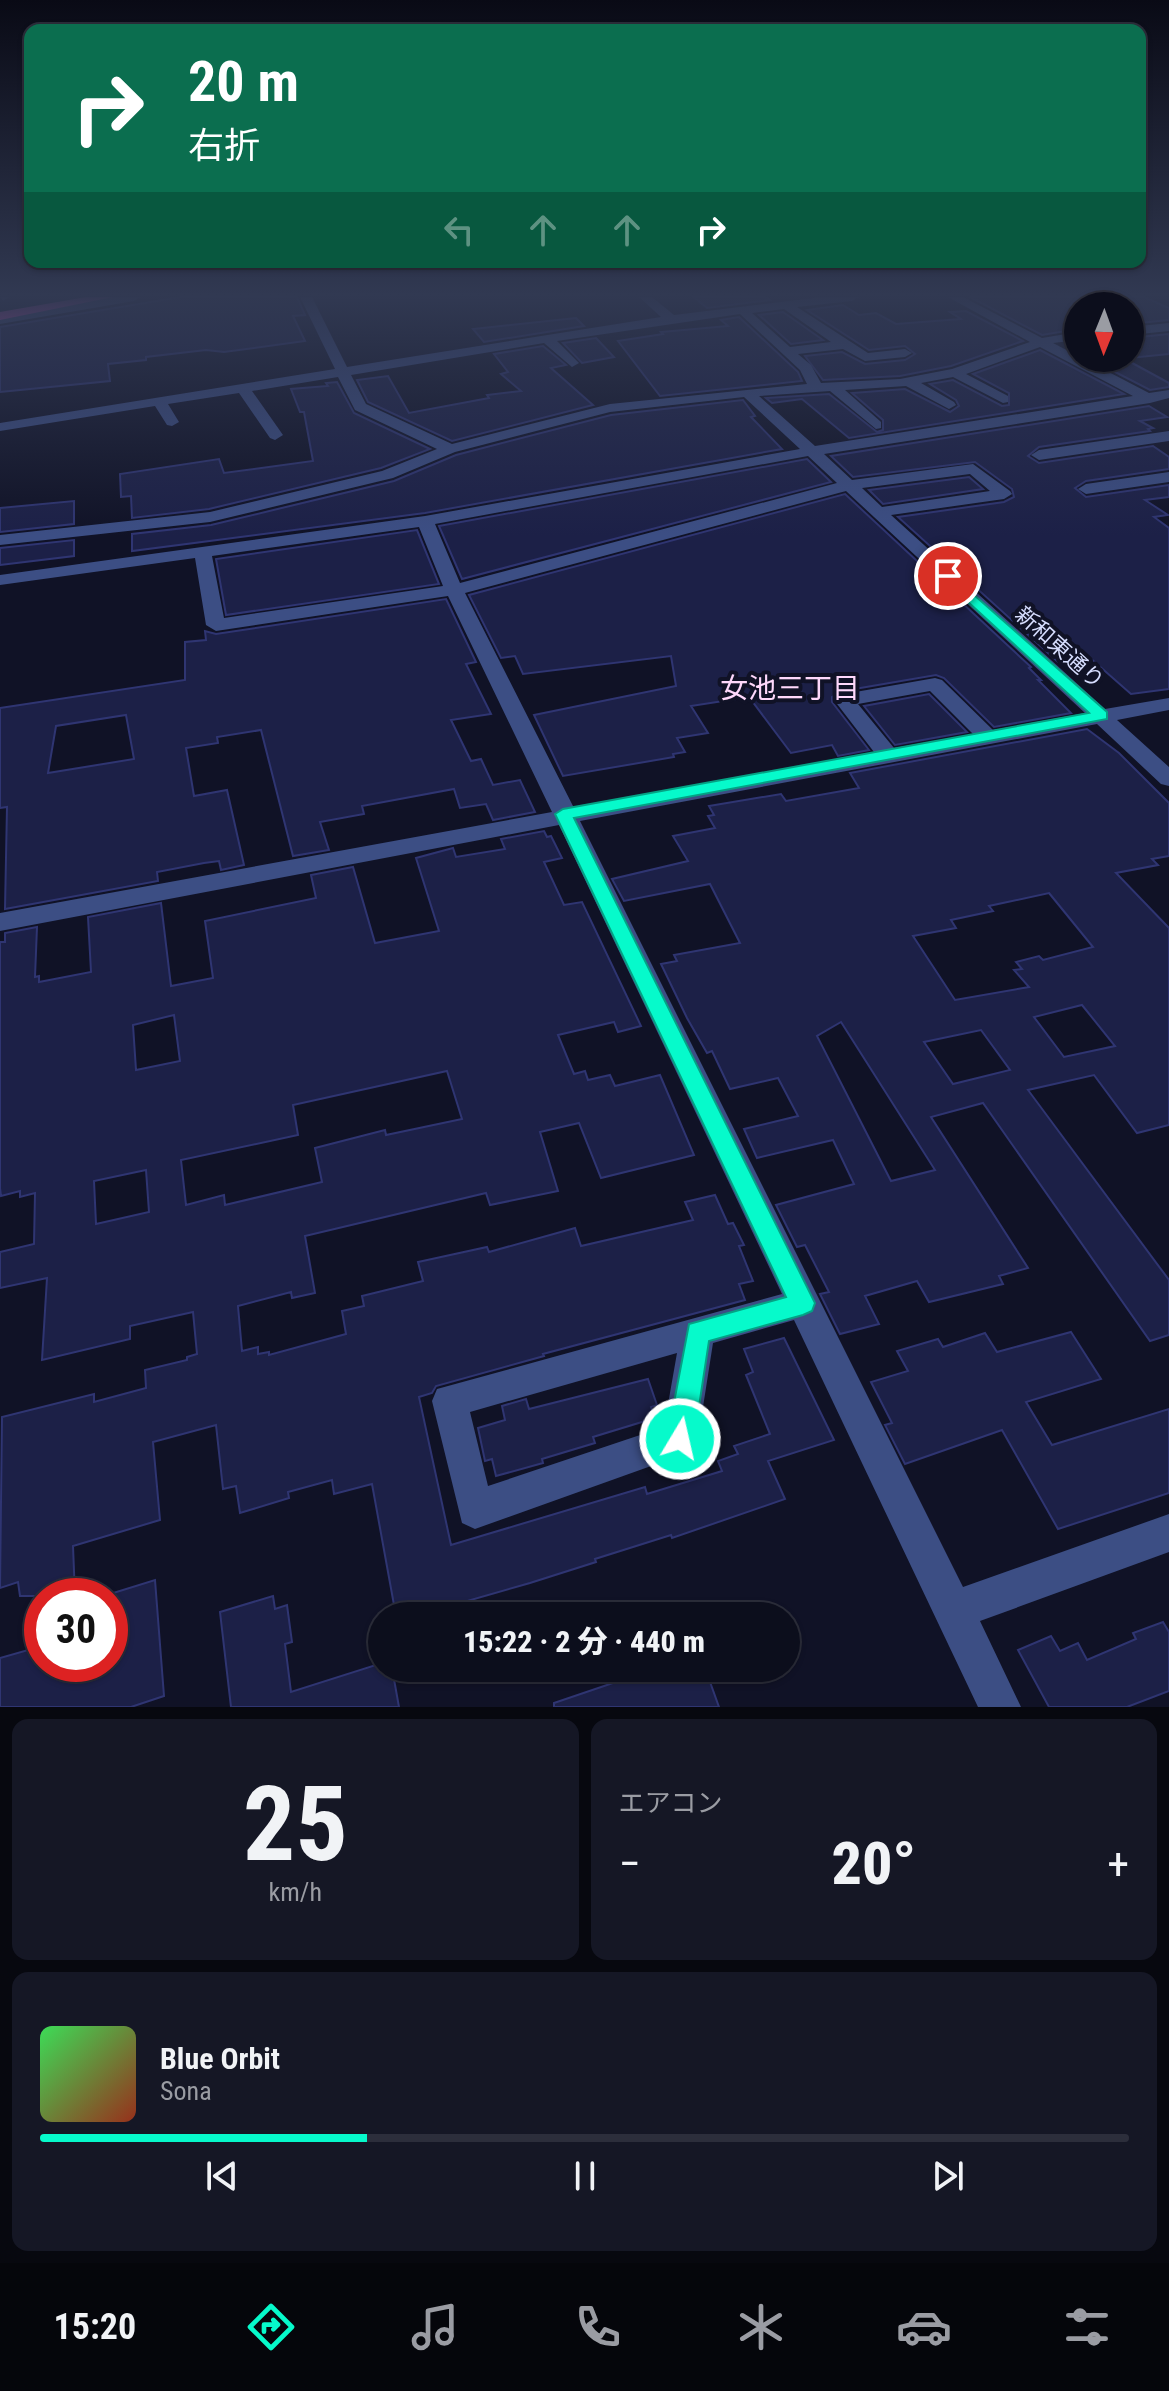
<!DOCTYPE html>
<html lang="ja">
<head>
<meta charset="utf-8">
<style>
  :root { --surface:#0c0e1c; --page:#151725; --text:#f1f3f6; --muted:#9a9ca3; --line:#2c2e3b; --accent:#06facb }
  body { margin:0; font-family:"Roboto Condensed","Noto Sans JP",sans-serif; background:var(--page); color:var(--text); height:100vh; display:flex; flex-direction:column; font-size:30px; white-space:nowrap }
  * { box-sizing:border-box; margin:0 }
  p { font-size:26px; color:var(--muted) }
  .icon { flex:none; width:44px; height:44px; fill:none; stroke:currentColor; stroke-width:2; stroke-linecap:round; stroke-linejoin:round }
  .map { position:relative; height:1707px; overflow:hidden }
  .side { display:flex; flex-direction:column; gap:12px; padding:12px; background:#07080f; flex:1 }
  .side>* { flex:none }
  .hud { position:absolute; left:24px; top:24px; width:1122px; height:244px; border-radius:16px; box-shadow:0 2px 6px #0004,0 0 0 2px var(--line); background:#0b6e4f; color:#fff; overflow:hidden }
  .needle { width:52px; rotate:181deg }
  .tools { position:absolute; left:1064px; top:292px; display:grid; gap:16px }
  .tools a { display:grid; place-items:center; width:80px; height:80px; border-radius:50%; background:var(--surface); box-shadow:0 2px 6px #0004,0 0 0 2px var(--line); font-size:40px }
  .speed { position:absolute; left:24px; top:1578px; display:flex; gap:16px; font-size:40px; font-weight:700; text-align:center }
  .speed>* { display:grid; place-content:center; width:104px; height:104px; border-radius:50%; background:var(--surface); box-shadow:0 2px 6px #0004,0 0 0 2px var(--line); line-height:1 }
  .speed .limit { border:12px solid #d22; background:#fff; color:#111 }
  .pin { position:absolute; display:grid; place-items:center; width:68px; height:68px; color:#fff; margin:-34px; border:4px solid #fff; border-radius:50%; box-shadow:0 2px 8px #0007 }
  .me { position:absolute; width:88px; margin:-44px; rotate:9deg; stroke-linejoin:round; filter:drop-shadow(0 0 6px #0008) }
  .turn { display:flex; align-items:center; gap:28px; height:168px; padding:0 32px; font-size:36px }
  .turn .icon { width:104px; height:104px; stroke-width:2.5 }
  .turn b { display:block; font-size:56px; line-height:68px }
  .lanes { display:flex; align-items:center; height:76px; padding:0 32px; background:#0003; justify-content:center; gap:40px; direction:ltr }
  .lanes .off { opacity:.35 }
  .big { font-size:60px; font-weight:800; line-height:1.1 }
  .side .card { flex:1; display:flex; flex-direction:column; justify-content:center; gap:12px; min-width:0; padding:0 28px; border-radius:16px; background:var(--page) }
  .side .dial { align-items:center; gap:0 }
  .dial b { font-size:104px; line-height:1 }
  .song { display:flex; align-items:center; gap:24px }
  .cover { width:96px; height:96px; border-radius:12px; background:linear-gradient(135deg,hsl(130 70% 55%),hsl(10 70% 35%)) }
  .played { height:8px; border-radius:4px; background:linear-gradient(90deg,var(--accent) 30%,var(--line) 30%) }
  .keys { display:flex; justify-content:space-around; direction:ltr }
  .heat { display:flex; justify-content:space-between; align-items:center; font-size:44px; direction:ltr }
  .side .tiles { flex:1; display:grid; gap:12px; grid-template-columns:1fr 1fr }
  .card:last-child { grid-column:span 2 }
  .trip { position:absolute; left:368px; top:1602px; width:432px; height:80px; border-radius:40px; background:var(--surface); box-shadow:0 2px 6px #0004,0 0 0 2px var(--line); font-weight:800; line-height:80px; text-align:center }
  .tab-bar { display:flex; height:128px; justify-content:space-around; align-items:center; background:#05060b; color:var(--muted) }
  .tab-bar .icon { width:56px; height:56px }
  .tab-bar .on { color:var(--accent) }
  .tab-bar b { font-size:36px; color:var(--text) }
  .map>svg:first-child { display:block }
  .building { fill:#1c2047; stroke:#2f3572; stroke-width:2; fill-rule:evenodd }
  .lines { fill:none; stroke-linecap:round; stroke-linejoin:round }
  .minor { fill:#3c4e84; fill-rule:evenodd }
  .highway { fill:#fb53d5; fill-rule:evenodd }
  .route { fill:#06facb; stroke:#04a284; stroke-width:2 }
  .labels { text-anchor:middle; stroke-width:8; stroke-linejoin:round; paint-order:stroke }
  .far-street-label { font-size:22px; fill:#d6ddfe; stroke:#101226 }
  .neighbourhood-label { font-size:28px; fill:#fed8fb; stroke:#101226 }
</style>
</head>
<body>
<div class="map">
<svg width="1169" height="1707" viewBox="0 0 1169 1707">
  <rect width="100%" height="100%" fill="#101226"/>
  <g class="building">
    <path d="M 181,297 L 297,297 L 305,315 L 293,316 L 305,341 L 224,352 L 206,350 L 146,357 L 146,360 L 108,364 L 110,381 L 0,392 L 0,327 Z"/>
    <path d="M 694,297 L 765,297 L 770,300 L 707,308 Z"/>
    <path d="M 970,297 L 1144,297 L 1169,308 L 1169,320 L 1130,324 L 1130,306 L 1078,306 L 1078,329 L 1042,335 Z"/>
    <path d="M 843,305 L 859,315 L 876,313 L 896,324 L 961,319 L 950,312 L 966,311 L 1023,341 L 951,366 L 900,376 L 823,380 L 805,356 L 842,352 L 865,364 L 905,360 L 915,354 L 905,346 L 869,350 L 807,310 Z"/>
    <path d="M 783,312 L 823,340 L 791,344 L 759,315 Z"/>
    <path d="M 739,317 L 798,372 L 802,381 L 660,396 L 618,341 L 663,334 L 661,332 L 728,326 L 721,320 Z"/>
    <path d="M 576,318 L 584,326 L 484,342 L 473,329 Z"/>
    <path d="M 1169,334 L 1169,354 L 1130,358 L 1130,338 Z"/>
    <path d="M 596,338 L 614,357 L 582,363 L 563,343 Z"/>
    <path d="M 543,346 L 566,365 L 551,368 L 593,405 L 452,441 L 368,402 L 357,380 L 388,376 L 409,413 L 489,398 L 487,395 L 521,391 L 501,374 L 508,372 L 494,354 Z"/>
    <path d="M 1040,350 L 1124,394 L 849,438 L 802,399 L 772,403 L 766,398 L 829,394 L 877,432 L 883,430 L 883,420 L 852,393 L 905,389 L 950,412 L 959,406 L 956,400 L 930,384 L 953,380 L 1002,406 L 1009,405 L 1009,393 L 973,374 Z"/>
    <path d="M 1088,358 L 1126,358 L 1123,358 L 1169,383 L 1169,387 L 1150,390 Z"/>
    <path d="M 337,382 L 354,413 L 430,449 L 381,468 L 209,509 L 132,518 L 131,496 L 121,497 L 120,474 L 219,459 L 224,473 L 313,461 L 304,412 L 300,412 L 291,389 L 328,386 L 326,383 Z"/>
    <path d="M 743,400 L 755,416 L 751,417 L 782,449 L 425,513 L 132,551 L 132,534 L 211,525 L 394,481 L 456,455 L 611,415 Z"/>
    <path d="M 1149,406 L 1167,417 L 1140,421 L 1153,428 L 1148,429 L 1150,431 L 1039,447 L 1028,456 L 1039,463 L 1153,446 L 1169,457 L 1169,469 L 1086,481 L 1075,488 L 1086,497 L 1169,485 L 1169,497 L 1145,500 L 1168,515 L 1154,517 L 1169,528 L 1169,689 L 1131,694 L 1089,657 L 1058,662 L 898,517 L 1004,502 L 1014,497 L 1012,489 L 975,462 L 853,477 L 831,456 Z"/>
    <path d="M 807,459 L 831,482 L 462,579 L 439,526 Z"/>
    <path d="M 969,477 L 983,489 L 883,504 L 869,490 Z"/>
    <path d="M 845,494 L 1031,667 L 1029,668 L 1041,680 L 1038,680 L 1071,713 L 994,727 L 944,678 L 936,675 L 843,691 L 832,697 L 832,702 L 869,750 L 838,756 L 832,745 L 791,753 L 749,697 L 691,706 L 708,733 L 677,738 L 685,752 L 673,754 L 674,757 L 563,776 L 534,715 L 676,686 L 671,656 L 523,674 L 515,656 L 501,658 L 469,595 Z"/>
    <path d="M 74,501 L 74,524 L 0,532 L 0,508 Z"/>
    <path d="M 417,530 L 439,584 L 226,615 L 216,559 Z"/>
    <path d="M 74,540 L 74,556 L 0,565 L 0,548 Z"/>
    <path d="M 446,599 L 476,662 L 466,664 L 491,714 L 451,720 L 471,761 L 481,759 L 493,785 L 520,780 L 535,812 L 493,820 L 486,804 L 460,808 L 454,789 L 362,806 L 364,814 L 320,822 L 329,850 L 293,856 L 261,730 L 217,737 L 218,743 L 186,748 L 194,796 L 227,790 L 244,865 L 221,870 L 219,861 L 204,863 L 157,872 L 158,881 L 5,909 L 7,807 L 0,808 L 0,708 L 185,680 L 185,642 L 206,640 L 205,631 L 216,634 ZM 126,715 L 134,759 L 48,773 L 56,726 Z"/>
    <path d="M 929,694 L 967,732 L 895,745 L 864,706 Z"/>
    <path d="M 1087,729 L 1119,753 L 1169,803 L 1169,856 L 1152,859 L 1158,865 L 1116,873 L 1169,928 L 1169,1125 L 1137,1133 L 1094,1075 L 1028,1090 L 1169,1280 L 1169,1335 L 1150,1341 L 983,1103 L 931,1117 L 1028,1268 L 999,1276 L 1003,1284 L 929,1302 L 917,1281 L 865,1296 L 879,1324 L 840,1334 L 820,1294 L 829,1292 L 805,1245 L 797,1247 L 776,1205 L 854,1184 L 833,1140 L 757,1158 L 744,1129 L 798,1116 L 778,1078 L 730,1089 L 712,1051 L 707,1053 L 687,1018 L 661,964 L 677,961 L 674,955 L 740,943 L 710,884 L 624,901 L 612,879 L 688,861 L 673,836 L 715,828 L 708,816 L 714,815 L 709,806 L 781,794 L 786,801 L 859,788 L 850,773 ZM 1049,893 L 1093,947 L 1043,960 L 1039,956 L 1016,962 L 1022,969 L 1014,970 L 1029,987 L 955,1000 L 913,936 L 956,928 L 951,920 L 993,911 L 989,906 ZM 1082,1005 L 1115,1046 L 1064,1057 L 1034,1017 ZM 841,1022 L 935,1170 L 891,1181 L 817,1036 ZM 981,1030 L 1010,1070 L 953,1084 L 924,1042 Z"/>
    <path d="M 544,831 L 547,837 L 551,836 L 562,858 L 544,862 L 564,905 L 582,902 L 641,1026 L 618,1032 L 614,1022 L 558,1035 L 574,1074 L 585,1071 L 588,1080 L 610,1075 L 615,1086 L 660,1075 L 694,1155 L 601,1178 L 579,1123 L 540,1132 L 558,1191 L 490,1205 L 486,1193 L 305,1236 L 315,1293 L 292,1298 L 291,1292 L 238,1306 L 242,1351 L 258,1347 L 258,1354 L 269,1352 L 269,1355 L 346,1334 L 342,1311 L 364,1306 L 362,1296 L 423,1281 L 418,1262 L 487,1247 L 489,1252 L 575,1228 L 581,1246 L 693,1220 L 685,1202 L 715,1195 L 728,1224 L 733,1223 L 744,1245 L 739,1246 L 753,1281 L 739,1284 L 745,1300 L 543,1354 L 544,1356 L 436,1386 L 432,1393 L 419,1397 L 451,1545 L 645,1487 L 647,1494 L 722,1471 L 718,1461 L 738,1454 L 734,1446 L 770,1434 L 746,1375 L 753,1372 L 744,1349 L 784,1338 L 834,1440 L 768,1461 L 785,1499 L 672,1538 L 671,1535 L 595,1559 L 596,1562 L 530,1583 L 415,1616 L 396,1616 L 372,1484 L 334,1494 L 332,1480 L 288,1492 L 289,1498 L 240,1513 L 236,1486 L 223,1489 L 216,1425 L 153,1442 L 160,1520 L 73,1546 L 75,1596 L 20,1596 L 18,1582 L 0,1588 L 2,1417 L 94,1394 L 94,1402 L 146,1388 L 145,1370 L 187,1360 L 187,1357 L 197,1354 L 193,1312 L 130,1326 L 130,1339 L 42,1360 L 47,1278 L 0,1288 L 0,1252 L 34,1244 L 35,1193 L 20,1197 L 20,1191 L 1,1196 L 0,1188 L 0,942 L 5,942 L 5,933 L 37,927 L 35,977 L 39,976 L 39,982 L 91,972 L 88,917 L 161,903 L 171,986 L 213,978 L 205,921 L 316,898 L 311,875 L 353,867 L 375,943 L 439,931 L 416,858 L 453,848 L 456,857 L 505,849 L 501,839 ZM 174,1015 L 180,1061 L 136,1070 L 133,1025 ZM 447,1071 L 462,1119 L 386,1135 L 385,1130 L 315,1148 L 322,1182 L 225,1205 L 224,1195 L 186,1205 L 181,1160 L 298,1135 L 293,1105 ZM 146,1170 L 149,1212 L 96,1224 L 94,1181 Z"/>
    <path d="M 1071,1332 L 1101,1379 L 1026,1402 L 1052,1445 L 1169,1409 L 1169,1493 L 1058,1529 L 1002,1430 L 905,1464 L 885,1425 L 892,1423 L 871,1382 L 908,1371 L 897,1351 L 938,1339 L 943,1347 L 985,1333 L 997,1352 Z"/>
    <path d="M 648,1379 L 657,1405 L 651,1407 L 655,1418 L 593,1437 L 595,1443 L 542,1459 L 543,1463 L 496,1476 L 492,1459 L 485,1461 L 478,1428 L 505,1420 L 502,1406 L 526,1399 L 529,1409 Z"/>
    <path d="M 155,1580 L 164,1696 L 131,1707 L 0,1707 L 0,1658 L 42,1646 L 42,1664 L 110,1664 L 110,1594 Z"/>
    <path d="M 273,1596 L 275,1609 L 287,1605 L 292,1642 L 285,1644 L 291,1692 L 382,1663 L 382,1668 L 392,1668 L 399,1707 L 231,1707 L 220,1612 Z"/>
    <path d="M 1163,1622 L 1169,1632 L 1169,1691 L 1127,1707 L 1049,1707 L 1018,1650 L 1051,1636 L 1060,1651 L 1078,1643 L 1087,1660 L 1136,1639 L 1133,1633 Z"/>
    <path d="M 657,1668 L 705,1668 L 719,1707 L 554,1707 L 554,1703 Z"/>
  </g>
  <g class="lines">
    <g class="minor">
      <path d="M 0,297 L 9,297 L 3,301 Z"/>
      <path d="M 113,297 L 140,297 L 134,301 L 0,324 L 0,316 Z"/>
      <path d="M 300,297 L 312,297 L 347,367 L 661,317 L 639,297 L 652,297 L 674,315 L 822,297 L 858,297 L 852,301 L 797,307 L 868,353 L 905,349 L 912,353 L 905,357 L 865,361 L 843,349 L 798,354 L 811,365 L 821,383 L 900,379 L 952,369 L 1030,342 L 948,297 L 963,297 L 1042,338 L 1078,332 L 1078,340 L 1053,343 L 1149,393 L 1169,390 L 1169,398 L 1150,403 L 824,454 L 852,480 L 973,464 L 1010,491 L 1012,494 L 1004,499 L 891,515 L 1105,709 L 1169,698 L 1169,710 L 1117,720 L 1169,767 L 1169,786 L 1161,784 L 1097,724 L 580,821 L 963,1587 L 1169,1514 L 1169,1552 L 980,1621 L 1021,1707 L 978,1707 L 794,1320 L 713,1343 L 698,1439 L 693,1451 L 475,1529 L 462,1523 L 432,1401 L 437,1389 L 782,1294 L 559,825 L 0,931 L 0,913 L 552,812 L 448,596 L 216,631 L 206,625 L 195,558 L 0,585 L 0,575 L 425,516 L 800,449 L 744,397 L 610,412 L 455,452 L 393,478 L 210,522 L 0,545 L 0,535 L 210,512 L 382,471 L 437,449 L 355,410 L 338,377 L 252,391 L 283,435 L 275,440 L 270,438 L 239,393 L 168,404 L 179,422 L 172,426 L 167,425 L 155,406 L 0,431 L 0,423 L 335,369 ZM 784,309 L 831,342 L 790,347 L 752,313 ZM 740,314 L 800,370 L 807,384 L 610,404 L 452,444 L 366,404 L 351,375 L 544,343 L 572,367 L 579,363 L 557,341 ZM 1040,347 L 1133,396 L 815,446 L 759,396 L 830,391 L 876,429 L 881,428 L 881,422 L 845,390 L 906,386 L 949,409 L 956,405 L 954,402 L 921,383 L 953,377 L 1003,403 L 1008,402 L 1008,396 L 966,374 ZM 808,456 L 837,483 L 460,583 L 435,524 ZM 970,474 L 990,491 L 882,507 L 862,488 ZM 846,491 L 1085,713 L 993,730 L 942,680 L 935,678 L 844,694 L 834,700 L 874,752 L 574,808 L 465,593 ZM 419,527 L 443,586 L 224,618 L 212,556 ZM 930,691 L 973,734 L 894,748 L 858,704 ZM 677,1353 L 664,1427 L 488,1486 L 470,1412 Z"/>
      <path d="M 1169,323 L 1169,331 L 1130,335 L 1130,327 Z"/>
      <path d="M 1169,431 L 1169,441 L 1039,460 L 1031,455 L 1039,450 Z"/>
      <path d="M 1169,472 L 1169,482 L 1086,494 L 1078,489 L 1086,484 Z"/>
    </g>
    <path class="highway" d="M 86,297 L 113,297 L 0,320 L 0,312 Z"/>
  </g>
  <linearGradient id="sky" x2="0" y2="1"><stop stop-color="#090a15"/><stop offset="0.55" stop-color="#313952"/><stop offset="1" stop-color="#313952" stop-opacity="0"/></linearGradient>
  <rect width="1169" height="536" fill="url(#sky)"/>
  <path class="route" d="M 948,572 L 1107,712 L 1107,719 L 574,818 L 815,1303 L 812,1311 L 803,1315 L 709,1341 L 694,1439 L 690,1448 L 680,1452 L 671,1448 L 667,1439 L 689,1324 L 786,1297 L 555,814 L 563,809 L 1089,713 L 943,579 L 941,576 Z"/>
  <g class="labels">
    <g class="far-street-label">
      <text transform="translate(1060 647) rotate(42)" y="8">新和東通り</text>
    </g>
    <g class="neighbourhood-label">
      <text x="790" y="698">女池三丁目</text>
    </g>
  </g>
</svg>
<div class="tools">
<a><svg class="needle" viewBox="-14 -14 28 28"><path d="M0-13l5 13h-10z" fill="#e53935"/><path d="M0 13l5-13h-10z" fill="#9a9ca3"/></svg></a>
</div>
<div class="speed"><div class="limit">30</div></div>
<div class="pin" style="left:948px;top:576px;background:#d93025"><svg class="icon" aria-label="arrive" viewBox="0 0 24 24"><path d="M6 21V4h12l-3 4 3 4H6"/></svg></div>
<svg class="me" style="left:680px;top:1439px" viewBox="-20 -20 40 40"><circle r="17" fill="#06facb" stroke="#fff" stroke-width="3"/><path d="M0-11L8 9 0 5-8 9z" fill="#fff"/></svg>
<div class="trip">15:22 · 2 分 · 440 m</div>
<div class="hud">
<div class="turn"><svg class="icon" aria-label="right" viewBox="0 0 24 24"><path d="M7 20v-9h11M14 6l5 5-5 5"/></svg><div><b>20 m</b>右折</div></div>
<div class="lanes"><svg class="icon off" aria-label="left" viewBox="0 0 24 24"><path d="M17 20v-9H6M10 6l-5 5 5 5"/></svg><svg class="icon off" aria-label="ahead" viewBox="0 0 24 24"><path d="M12 20V5M6 11l6-6 6 6"/></svg><svg class="icon off" aria-label="ahead" viewBox="0 0 24 24"><path d="M12 20V5M6 11l6-6 6 6"/></svg><svg class="icon" aria-label="right" viewBox="0 0 24 24"><path d="M7 20v-9h11M14 6l5 5-5 5"/></svg></div>
</div>
</div>
<section class="side">
<div class="tiles">
<div class="card dial"><b>25</b><p>km/h</p></div>
<div class="card"><p>エアコン</p>
<div class="heat"><a>−</a><b class="big">20°</b><a>+</a></div>
</div>
<div class="card">
<div class="song"><i class="cover"></i><div><b>Blue Orbit</b><p>Sona</p></div></div>
<div class="played"></div>
<div class="keys"><svg class="icon" aria-label="previous" viewBox="0 0 24 24"><path d="M18 5L8 12l10 7zM5 5v14"/></svg><svg class="icon" aria-label="pause" viewBox="0 0 24 24"><path d="M8 5v14M16 5v14"/></svg><svg class="icon" aria-label="next" viewBox="0 0 24 24"><path d="M6 5l10 7-10 7zM19 5v14"/></svg></div>
</div>
</div>
</section>
<nav class="tab-bar">
<b>15:20</b>
<svg class="icon on" aria-label="directions" viewBox="0 0 24 24"><path d="M12 3l9 9-9 9-9-9zM9 14v-3h6M13 9l2 2-2 2"/></svg>
<svg class="icon" aria-label="music" viewBox="0 0 24 24"><path d="M9 18V5l10-2v13"/><circle cx="6" cy="18" r="3"/><circle cx="16" cy="16" r="3"/></svg>
<svg class="icon" aria-label="phone" viewBox="0 0 24 24"><path d="M5 4h4l2 5-3 2q2 4 5 5l2-3 5 2v4C11 20 4 13 5 4z"/></svg>
<svg class="icon" aria-label="climate" viewBox="0 0 24 24"><path d="M12 3v18M4 7l16 10M4 17L20 7"/></svg>
<svg class="icon" aria-label="car" viewBox="0 0 24 24"><path d="M5 17H2v-5l4-1 3-4h7l3 4 3 1v5h-3M9 17h6M6 11h13"/><circle cx="7" cy="17" r="2"/><circle cx="17" cy="17" r="2"/></svg>
<svg class="icon" aria-label="filters" viewBox="0 0 24 24"><path d="M4 7h16M4 17h16"/><circle cx="9" cy="7" r="2"/><circle cx="15" cy="17" r="2"/></svg>
</nav>
</body>
</html>
